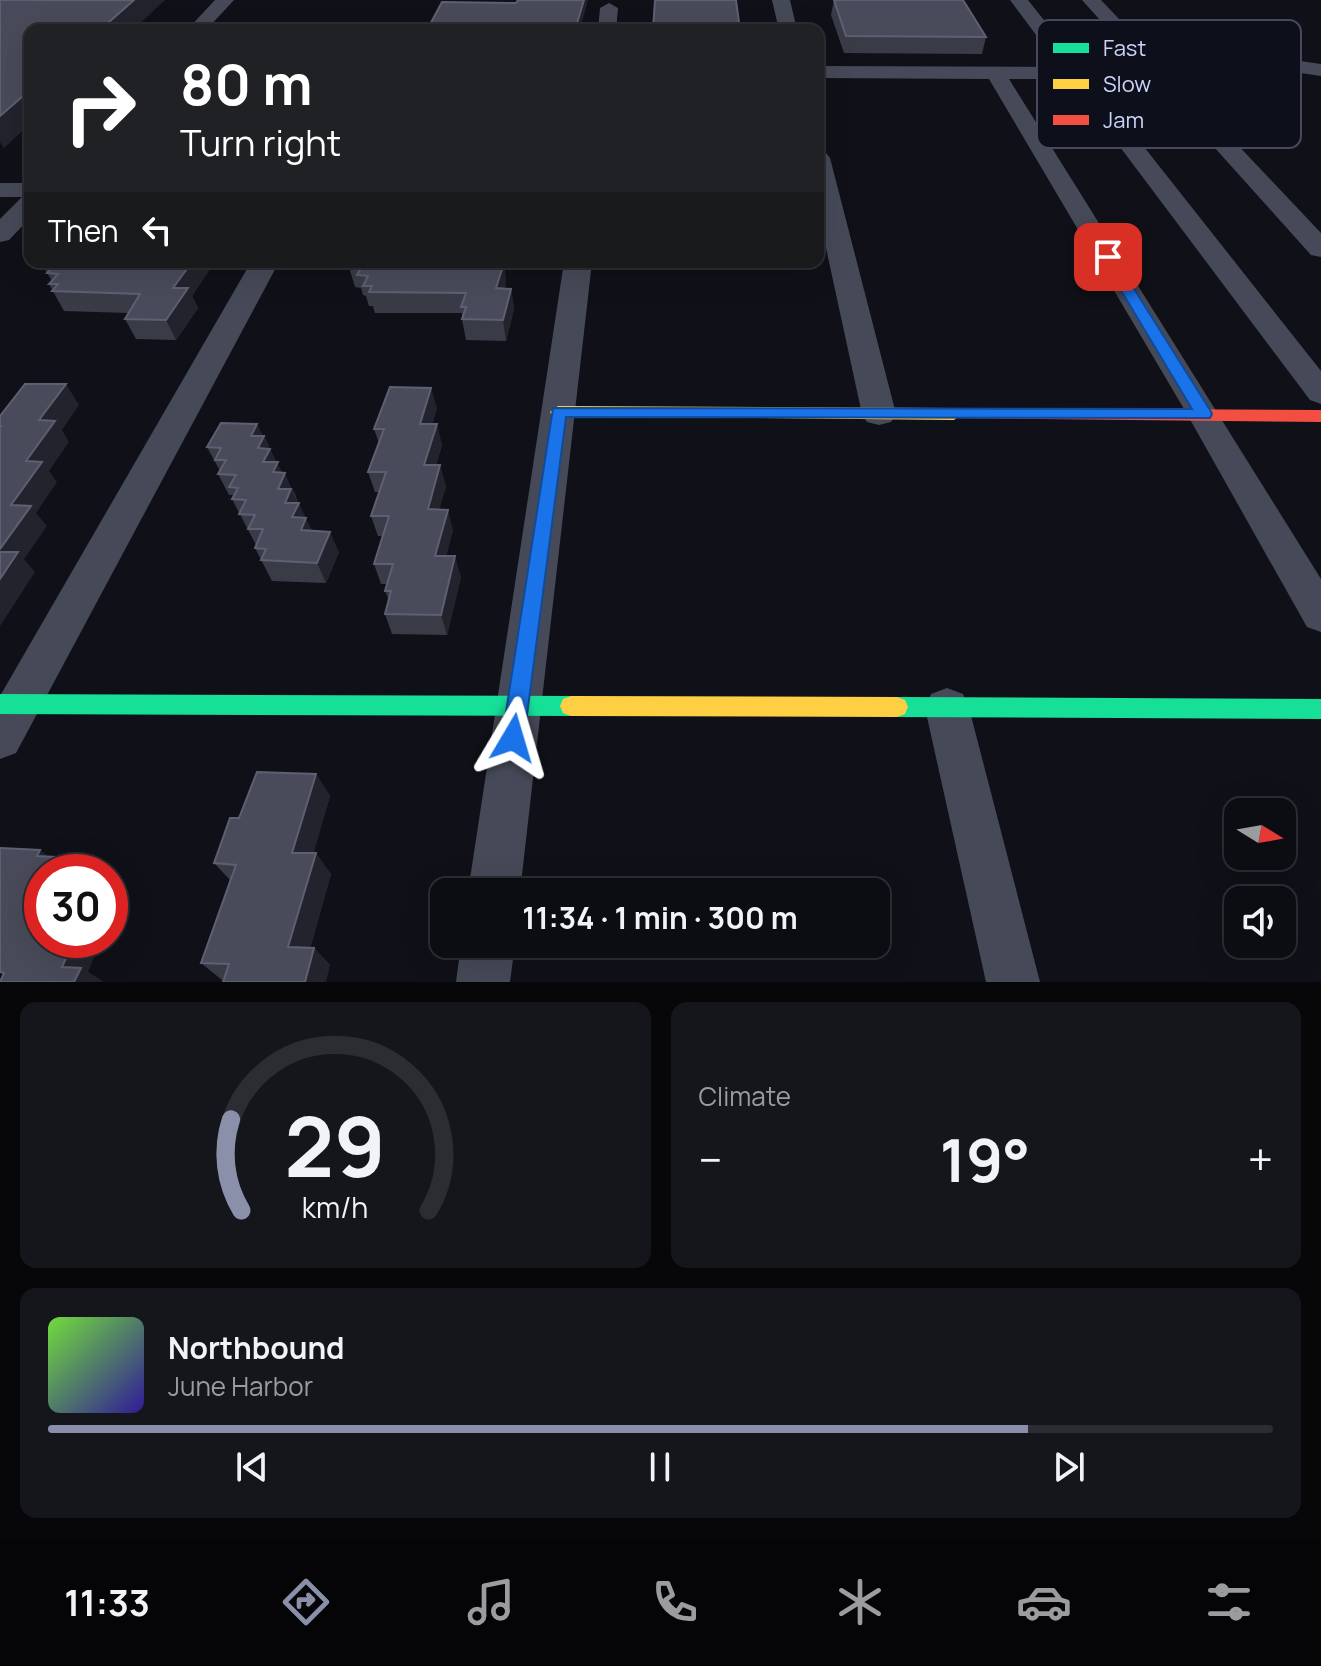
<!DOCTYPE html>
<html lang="en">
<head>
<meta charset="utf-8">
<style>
  :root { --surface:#0c0d12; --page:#15161b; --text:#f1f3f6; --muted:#9a9c9f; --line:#2c2d32; --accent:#8a90aa }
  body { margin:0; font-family:Manrope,sans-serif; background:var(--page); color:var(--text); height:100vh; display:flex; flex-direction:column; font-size:30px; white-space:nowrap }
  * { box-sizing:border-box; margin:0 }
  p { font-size:26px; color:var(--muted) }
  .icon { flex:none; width:44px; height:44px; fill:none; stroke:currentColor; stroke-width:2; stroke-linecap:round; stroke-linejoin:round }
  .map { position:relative; height:982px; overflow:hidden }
  .sheet { display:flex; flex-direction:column; gap:20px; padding:20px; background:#07070a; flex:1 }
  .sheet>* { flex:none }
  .guide { position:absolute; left:24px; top:24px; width:800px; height:244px; border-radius:16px; box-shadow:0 8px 32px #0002,0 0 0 2px var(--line); background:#202124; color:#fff; overflow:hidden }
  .needle { width:52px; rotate:101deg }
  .controls { position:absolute; left:1224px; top:798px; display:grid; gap:16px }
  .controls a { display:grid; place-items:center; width:72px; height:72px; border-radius:16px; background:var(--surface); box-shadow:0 8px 32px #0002,0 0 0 2px var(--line); font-size:40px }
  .speed { position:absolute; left:24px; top:854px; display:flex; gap:16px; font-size:40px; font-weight:700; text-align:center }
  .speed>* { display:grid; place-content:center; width:104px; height:104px; border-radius:50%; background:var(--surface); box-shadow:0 8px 32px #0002,0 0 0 2px var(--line); line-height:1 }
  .speed .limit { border:12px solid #d22; background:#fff; color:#111 }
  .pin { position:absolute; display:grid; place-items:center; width:68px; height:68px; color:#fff; margin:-34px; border-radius:16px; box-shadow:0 4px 12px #0006 }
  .me { position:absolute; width:88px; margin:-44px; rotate:7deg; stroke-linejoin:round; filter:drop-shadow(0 0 6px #0008) }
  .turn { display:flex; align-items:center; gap:28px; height:168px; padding:0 24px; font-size:36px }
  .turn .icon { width:104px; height:104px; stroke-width:2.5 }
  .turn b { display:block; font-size:56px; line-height:68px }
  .then { display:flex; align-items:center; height:76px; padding:0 24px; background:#0003; gap:16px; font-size:30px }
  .big { font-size:60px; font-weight:700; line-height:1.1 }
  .sheet .widget { flex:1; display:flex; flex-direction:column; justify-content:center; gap:12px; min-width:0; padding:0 28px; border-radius:16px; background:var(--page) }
  .sheet .dial { align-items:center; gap:0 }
  .dial svg { height:208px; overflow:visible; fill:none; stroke:var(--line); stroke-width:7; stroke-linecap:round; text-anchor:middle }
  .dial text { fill:var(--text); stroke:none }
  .song { display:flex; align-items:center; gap:24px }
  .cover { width:96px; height:96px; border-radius:12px; background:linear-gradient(135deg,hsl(100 70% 55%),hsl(250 70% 35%)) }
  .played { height:8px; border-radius:4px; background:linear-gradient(90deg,var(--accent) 80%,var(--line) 80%) }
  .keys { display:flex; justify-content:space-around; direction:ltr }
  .heat { display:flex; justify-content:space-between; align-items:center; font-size:44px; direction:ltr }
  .sheet .tiles { flex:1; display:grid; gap:20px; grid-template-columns:1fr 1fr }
  .widget:last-child { grid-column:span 2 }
  .trip { position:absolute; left:430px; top:878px; width:460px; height:80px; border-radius:16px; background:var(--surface); box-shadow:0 8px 32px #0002,0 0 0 2px var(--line); font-weight:700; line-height:80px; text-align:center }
  .menu { display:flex; height:128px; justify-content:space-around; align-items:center; background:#050507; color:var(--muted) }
  .menu .icon { width:56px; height:56px }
  .menu .on { color:var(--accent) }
  .menu b { font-size:36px; color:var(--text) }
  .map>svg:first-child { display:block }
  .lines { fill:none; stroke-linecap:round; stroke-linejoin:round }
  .street { fill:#464a58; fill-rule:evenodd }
  .fast { fill:#16e098; fill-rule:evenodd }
  .slow { fill:#ffcf43; fill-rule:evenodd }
  .jam { fill:#f24e42; fill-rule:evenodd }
  .wall { fill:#393b47 }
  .shaded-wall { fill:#22232c }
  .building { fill:#494b5a; stroke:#5d6073; stroke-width:2 }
  .route { fill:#1a73e8; stroke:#114b97; stroke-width:2 }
  .key { fill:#0d0f1b; stroke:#464a5e; stroke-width:2 }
  .key-label { font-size:22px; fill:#ccd4f9 }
</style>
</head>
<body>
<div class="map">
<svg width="1321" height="982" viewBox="0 0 1321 982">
  <rect width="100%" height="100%" fill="#101118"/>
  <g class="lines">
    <g class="street">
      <path d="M 215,0 L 234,0 L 206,30 L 187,30 Z"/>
      <path d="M 772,0 L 790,0 L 797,30 L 779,30 Z"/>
      <path d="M 1010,0 L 1028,0 L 1321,371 L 1321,404 L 1310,400 L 1069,79 L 1009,79 L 1321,579 L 1321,632 L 1307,627 L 1187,414 L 989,79 L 818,78 L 818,66 L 1060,67 Z"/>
      <path d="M 1082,0 L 1101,0 L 1137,38 L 1321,64 L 1321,76 L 1149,51 L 1321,233 L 1321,257 L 1311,255 Z"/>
      <path d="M 609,3 L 618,8 L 616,30 L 598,30 L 600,8 Z"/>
      <path d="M 818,151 L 826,153 L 830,158 L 896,414 L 891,422 L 879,425 L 867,422 L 862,414 L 818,211 Z"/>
      <path d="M 0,183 L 30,183 L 30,218 L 9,240 L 0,242 L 0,219 L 22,197 L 0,197 Z"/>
      <path d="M 251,262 L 279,262 L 16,753 L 0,759 L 0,696 Z"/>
      <path d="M 564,262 L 592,262 L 520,892 L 468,892 Z"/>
      <path d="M 947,688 L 963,694 L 969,708 L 1040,982 L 986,982 L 925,708 L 931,694 Z"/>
      <path d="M 461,944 L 515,944 L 510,982 L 456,982 Z"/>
    </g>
    <g class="fast">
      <path d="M 0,694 L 571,696 L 579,699 L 582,706 L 579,713 L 571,716 L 0,714 Z"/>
      <path d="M 897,697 L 1321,699 L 1321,719 L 897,717 L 889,714 L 886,707 L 889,700 Z"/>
    </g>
    <g class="slow">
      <path d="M 558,406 L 954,408 L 962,414 L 954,420 L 552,416 L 550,412 Z"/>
      <path d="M 571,696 L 897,697 L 905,700 L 908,707 L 905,714 L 897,717 L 571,716 L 563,713 L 560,706 L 563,699 Z"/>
    </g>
    <path class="jam" d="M 954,408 L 1321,410 L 1321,422 L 948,418 L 946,414 Z"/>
  </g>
  <g class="wall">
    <path d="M 834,0 L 986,37 L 982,54 L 844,53 L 831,15 Z"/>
    <path d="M 43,262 L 212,262 L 213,264 L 192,296 L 198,308 L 176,340 L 136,339 L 125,319 L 129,313 L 64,311 L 49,284 L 52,281 L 43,266 L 44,264 Z"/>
    <path d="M 504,263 L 506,283 L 505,288 L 511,289 L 514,309 L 506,341 L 466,340 L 462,319 L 462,313 L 375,313 L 373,306 L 369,306 L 366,296 L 363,295 L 361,288 L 355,287 L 349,267 Z"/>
    <path d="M 437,408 L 432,424 L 442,445 L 436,465 L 446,486 L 439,509 L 453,530 L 446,556 L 461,577 L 447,635 L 392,634 L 385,614 L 389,600 L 385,591 L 387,584 L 381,584 L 374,564 L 382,536 L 378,536 L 371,516 L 379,492 L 375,492 L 368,472 L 379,443 L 374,429 Z"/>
    <path d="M 264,436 L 276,462 L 295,494 L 298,503 L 312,531 L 339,552 L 326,583 L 272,581 L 255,548 L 256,545 L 232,499 L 234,497 L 233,495 L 229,495 L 218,474 L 220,471 L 207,447 Z"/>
    <path d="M 316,774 L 330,796 L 313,853 L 331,874 L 310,948 L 314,948 L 330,965 L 222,980 L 201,963 L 230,880 L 214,863 L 239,818 Z"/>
  </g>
  <g class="shaded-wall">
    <path d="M 134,0 L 165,0 L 133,30 L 100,30 Z"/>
    <path d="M 584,0 L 588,0 L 580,30 L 575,30 Z"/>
    <path d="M 30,90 L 30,124 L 4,148 L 0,142 L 0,116 Z"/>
    <path d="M 192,262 L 212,262 L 213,264 L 192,296 L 198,308 L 176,340 L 166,320 L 173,288 Z"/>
    <path d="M 504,263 L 506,283 L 500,309 L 496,288 Z"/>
    <path d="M 511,289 L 514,309 L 506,341 L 503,320 Z"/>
    <path d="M 66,384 L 79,405 L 62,430 L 69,442 L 49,471 L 57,482 L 36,513 L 47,526 L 24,559 L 35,572 L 0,626 L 0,549 L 11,505 L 39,420 Z"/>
    <path d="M 431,388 L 437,408 L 425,445 L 420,424 Z"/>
    <path d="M 257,424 L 284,476 L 285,473 L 298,504 L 299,503 L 315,539 L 310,551 L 251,436 Z"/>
    <path d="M 437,424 L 442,445 L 430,486 L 424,465 Z"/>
    <path d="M 440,465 L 446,486 L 434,530 L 428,509 Z"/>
    <path d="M 448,510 L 453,530 L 441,576 L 435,556 Z"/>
    <path d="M 330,532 L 339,552 L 326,583 L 317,563 Z"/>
    <path d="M 455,556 L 461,577 L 447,635 L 441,615 Z"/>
    <path d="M 316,774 L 330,796 L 308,873 L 292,853 Z"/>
    <path d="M 40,850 L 53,860 L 55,857 L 74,872 L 47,872 L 37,856 Z"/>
    <path d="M 316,853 L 331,874 L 306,964 L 288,947 Z"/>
    <path d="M 52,940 L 81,940 L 78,946 L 94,957 L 88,972 L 103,981 L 102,982 L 74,982 L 62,967 L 51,942 Z"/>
    <path d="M 314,948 L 330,965 L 326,982 L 305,982 Z"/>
  </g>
  <g class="building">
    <path d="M 0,0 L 134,0 L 100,30 L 30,30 L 30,90 L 0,116 Z"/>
    <path d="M 518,0 L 584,0 L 575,30 L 427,30 L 442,2 L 516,3 Z"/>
    <path d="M 655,0 L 736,0 L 740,30 L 653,30 Z"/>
    <path d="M 834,0 L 963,0 L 986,37 L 846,36 Z"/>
    <path d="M 46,262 L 192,262 L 173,288 L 188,288 L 166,320 L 125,319 L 140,294 L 52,291 L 58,284 L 49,284 L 58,274 L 47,273 L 54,266 L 43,266 Z"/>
    <path d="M 352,262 L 504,263 L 496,288 L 511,289 L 503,320 L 462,319 L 466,307 L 461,307 L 466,293 L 369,292 L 372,286 L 363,286 L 368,276 L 357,275 L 361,268 L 349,267 Z"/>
    <path d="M 25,384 L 66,384 L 39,420 L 55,421 L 26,461 L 42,462 L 11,505 L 31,506 L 0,549 L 0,427 L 1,426 L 0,426 L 0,416 Z"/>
    <path d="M 390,387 L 431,388 L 420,424 L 437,424 L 424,465 L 440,465 L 428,509 L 448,510 L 435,556 L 455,556 L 441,615 L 385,614 L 391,591 L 385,591 L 393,564 L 374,564 L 389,516 L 371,516 L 386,472 L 368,472 L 384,429 L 374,429 Z"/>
    <path d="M 221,423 L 257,424 L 251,436 L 264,436 L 258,448 L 270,449 L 263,462 L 278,462 L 273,472 L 285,473 L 278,489 L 291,489 L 285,503 L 299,503 L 292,517 L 306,518 L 301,530 L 330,532 L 317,563 L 261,560 L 266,549 L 255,548 L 263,529 L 248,529 L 255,515 L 239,514 L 246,500 L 232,499 L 238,488 L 229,487 L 236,475 L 218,474 L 226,460 L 215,460 L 221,448 L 207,447 Z"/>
    <path d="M 0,552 L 18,552 L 0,579 Z"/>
    <path d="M 257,772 L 316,774 L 292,853 L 316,853 L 288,947 L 314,948 L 305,982 L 223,982 L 229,964 L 201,963 L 236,865 L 214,863 L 230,818 L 239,818 Z"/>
    <path d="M 0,848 L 40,850 L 37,856 L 55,857 L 47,872 L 42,872 L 42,940 L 52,940 L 51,942 L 73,943 L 62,967 L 81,968 L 74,982 L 0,982 L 4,973 L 0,972 Z"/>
  </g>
  <path class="route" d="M 1108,252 L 1114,257 L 1210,410 L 1212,414 L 1210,418 L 566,417 L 524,738 L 521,745 L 513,748 L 505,745 L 502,738 L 553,408 L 1192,409 L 1101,257 Z"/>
  <rect x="1037" y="20" width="264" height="128" rx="12" class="key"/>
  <rect x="1053" y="43" width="36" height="10" fill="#16e098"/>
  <rect x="1053" y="79" width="36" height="10" fill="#ffcf43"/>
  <rect x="1053" y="115" width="36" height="10" fill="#f24e42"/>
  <g class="key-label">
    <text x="1103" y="56">Fast</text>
    <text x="1103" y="92">Slow</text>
    <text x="1103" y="128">Jam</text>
  </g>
</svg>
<div class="controls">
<a><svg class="needle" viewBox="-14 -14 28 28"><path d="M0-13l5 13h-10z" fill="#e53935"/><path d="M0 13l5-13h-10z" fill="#9a9c9f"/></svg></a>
<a><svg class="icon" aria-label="sound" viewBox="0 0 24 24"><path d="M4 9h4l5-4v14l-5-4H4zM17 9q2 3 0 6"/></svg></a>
</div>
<div class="speed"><div class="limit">30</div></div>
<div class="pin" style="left:1108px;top:257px;background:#d93025"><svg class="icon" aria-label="arrive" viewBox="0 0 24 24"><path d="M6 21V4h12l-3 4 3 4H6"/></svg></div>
<svg class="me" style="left:513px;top:738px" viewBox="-20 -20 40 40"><path d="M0-17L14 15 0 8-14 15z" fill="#1a73e8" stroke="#fff" stroke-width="4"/></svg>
<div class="trip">11:34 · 1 min · 300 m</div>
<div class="guide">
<div class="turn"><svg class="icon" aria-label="right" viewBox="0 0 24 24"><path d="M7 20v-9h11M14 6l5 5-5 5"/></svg><div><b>80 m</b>Turn right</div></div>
<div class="then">Then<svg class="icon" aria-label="left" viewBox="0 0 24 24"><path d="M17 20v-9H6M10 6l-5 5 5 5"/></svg></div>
</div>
</div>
<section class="sheet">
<div class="tiles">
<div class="widget dial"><svg viewBox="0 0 100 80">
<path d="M14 69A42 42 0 1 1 86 69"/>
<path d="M14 69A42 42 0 0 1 10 34" stroke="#8a90aa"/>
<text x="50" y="56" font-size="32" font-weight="700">29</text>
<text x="50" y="72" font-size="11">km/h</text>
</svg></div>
<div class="widget"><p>Climate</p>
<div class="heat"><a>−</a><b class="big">19°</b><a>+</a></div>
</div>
<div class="widget">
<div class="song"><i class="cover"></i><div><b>Northbound</b><p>June Harbor</p></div></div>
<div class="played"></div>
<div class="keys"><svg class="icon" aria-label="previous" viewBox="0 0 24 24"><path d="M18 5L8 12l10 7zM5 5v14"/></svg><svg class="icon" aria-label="pause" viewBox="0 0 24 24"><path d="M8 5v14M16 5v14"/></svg><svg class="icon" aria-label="next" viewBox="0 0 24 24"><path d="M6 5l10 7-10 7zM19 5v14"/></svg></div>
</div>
</div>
</section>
<nav class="menu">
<b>11:33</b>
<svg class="icon on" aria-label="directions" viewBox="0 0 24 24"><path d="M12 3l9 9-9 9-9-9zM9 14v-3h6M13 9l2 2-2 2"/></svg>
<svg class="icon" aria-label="music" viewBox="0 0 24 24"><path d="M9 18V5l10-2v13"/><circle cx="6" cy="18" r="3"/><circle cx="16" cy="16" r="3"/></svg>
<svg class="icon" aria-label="phone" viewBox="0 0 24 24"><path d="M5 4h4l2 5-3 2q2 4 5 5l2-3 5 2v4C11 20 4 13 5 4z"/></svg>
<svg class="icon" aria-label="climate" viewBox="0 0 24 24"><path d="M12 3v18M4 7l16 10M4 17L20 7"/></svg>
<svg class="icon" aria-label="car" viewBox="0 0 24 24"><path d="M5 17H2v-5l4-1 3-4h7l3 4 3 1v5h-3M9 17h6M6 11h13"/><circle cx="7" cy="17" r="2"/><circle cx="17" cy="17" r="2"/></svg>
<svg class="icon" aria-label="filters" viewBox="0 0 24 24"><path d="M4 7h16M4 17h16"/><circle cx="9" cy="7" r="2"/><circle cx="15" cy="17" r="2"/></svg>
</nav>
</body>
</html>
